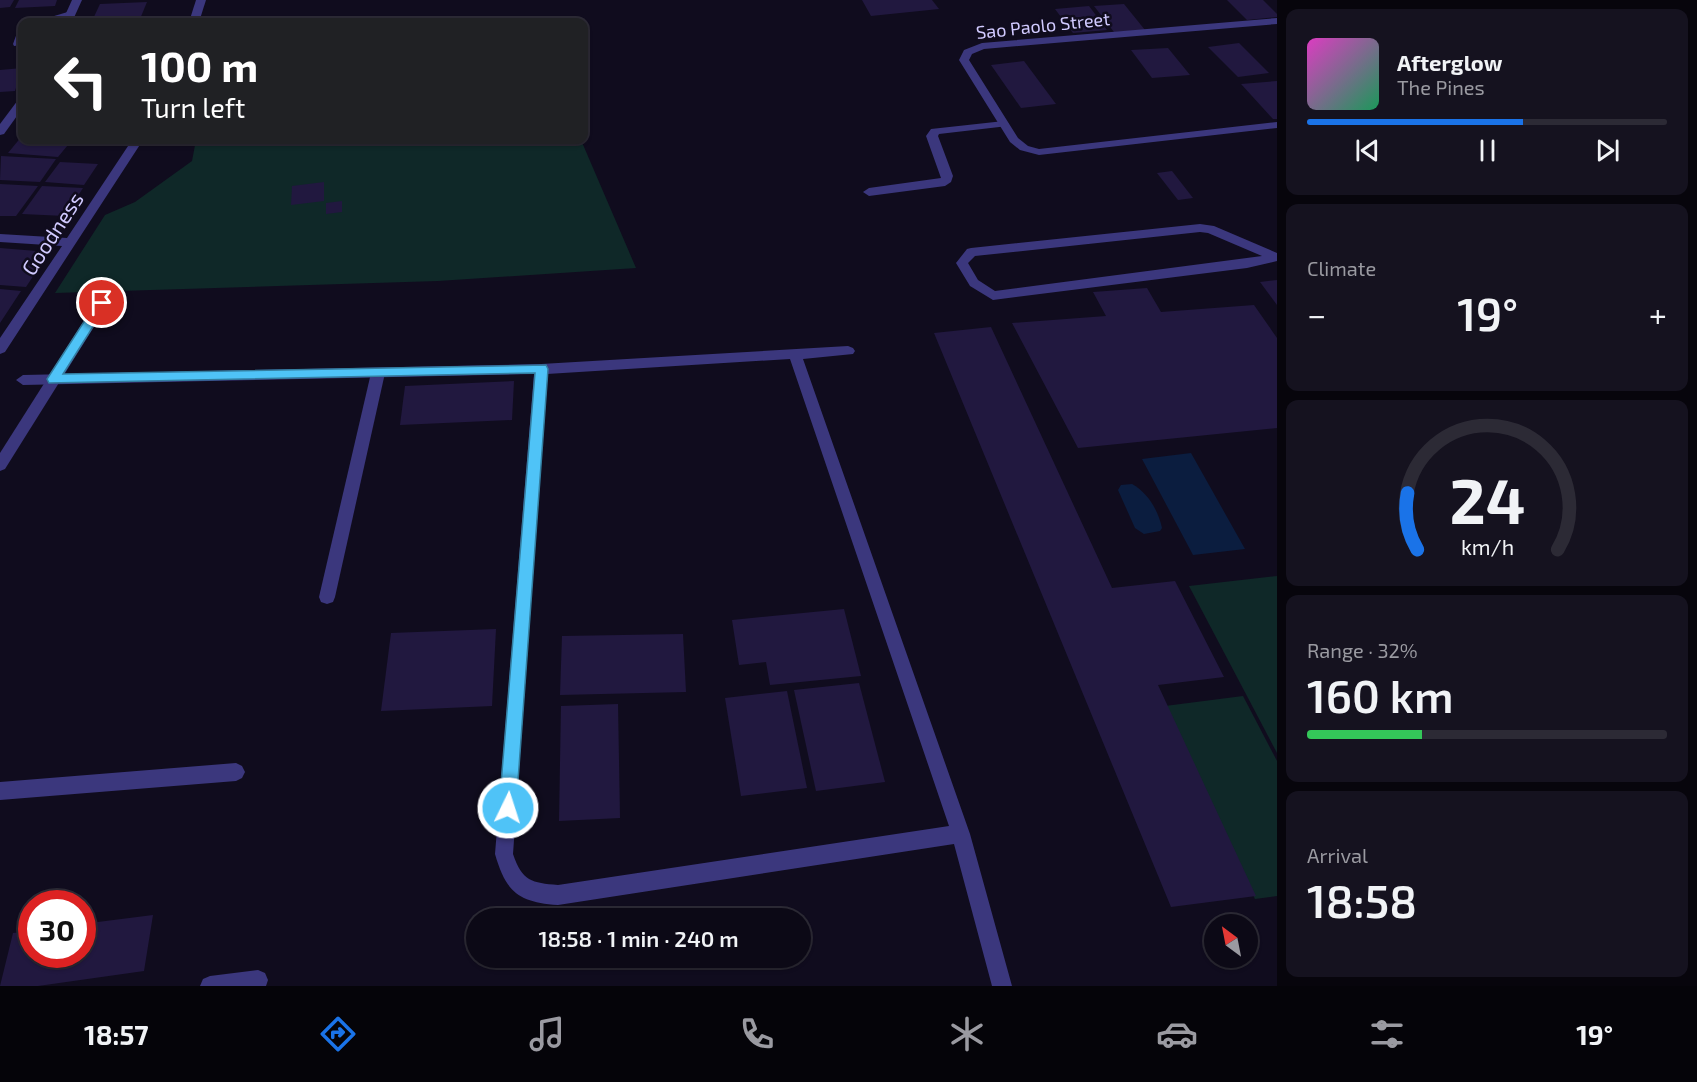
<!DOCTYPE html>
<html lang="en">
<head>
<meta charset="utf-8">
<style>
  :root { --surface:#0c0916; --page:#15121f; --text:#f1f3f6; --muted:#9a9aa1; --line:#2c2a35; --accent:#1a73e8 }
  body { margin:0; font-family:"Exo 2",sans-serif; background:var(--page); color:var(--text); height:100vh; display:flex; flex-direction:column; font-size:22px; white-space:nowrap }
  * { box-sizing:border-box; margin:0 }
  p { font-size:20px; color:var(--muted) }
  .icon { flex:none; width:33px; height:33px; fill:none; stroke:currentColor; stroke-width:2; stroke-linecap:round; stroke-linejoin:round }
  .map { position:relative; flex:1; overflow:hidden }
  .drawer { display:flex; flex-direction:column; gap:9px; padding:9px; background:#07050c; width:420px }
  .drawer>* { flex:none }
  .guide { position:absolute; left:18px; top:18px; width:570px; height:126px; border-radius:12px; box-shadow:0 2px 4px #0004,0 0 0 2px var(--line); background:#202124; color:#fff; overflow:hidden }
  .needle { width:39px; rotate:328deg }
  .tools { position:absolute; left:1204px; top:914px; display:grid; gap:12px }
  .tools a { display:grid; place-items:center; width:54px; height:54px; border-radius:50%; background:var(--surface); box-shadow:0 2px 4px #0004,0 0 0 2px var(--line); font-size:30px }
  .speed { position:absolute; left:18px; top:890px; display:flex; gap:12px; font-size:30px; font-weight:700; text-align:center }
  .speed>* { display:grid; place-content:center; width:78px; height:78px; border-radius:50%; background:var(--surface); box-shadow:0 2px 4px #0004,0 0 0 2px var(--line); line-height:1 }
  .speed .limit { border:9px solid #d22; background:#fff; color:#111 }
  .pin { position:absolute; display:grid; place-items:center; width:51px; height:51px; color:#fff; margin:-26px; border:3px solid #fff; border-radius:50%; box-shadow:0 2px 6px #0007 }
  .me { position:absolute; width:66px; margin:-33px; rotate:4deg; stroke-linejoin:round; filter:drop-shadow(0 0 4px #0008) }
  .turn { display:flex; align-items:center; gap:21px; height:126px; padding:0 24px; font-size:27px }
  .turn .icon { width:78px; height:78px; stroke-width:2.5 }
  .turn b { display:block; font-size:42px; line-height:51px }
  .big { font-size:45px; font-weight:600; line-height:1.1 }
  .drawer .widget { flex:1; display:flex; flex-direction:column; justify-content:center; gap:9px; min-width:0; padding:0 21px; border-radius:12px; background:var(--page) }
  .drawer .dial { align-items:center; gap:0 }
  .dial svg { height:156px; overflow:visible; fill:none; stroke:var(--line); stroke-width:7; stroke-linecap:round; text-anchor:middle }
  .dial text { fill:var(--text); stroke:none }
  .song { display:flex; align-items:center; gap:18px }
  .cover { width:72px; height:72px; border-radius:9px; background:linear-gradient(135deg,hsl(310 70% 55%),hsl(150 70% 35%)) }
  .played { height:6px; border-radius:3px; background:linear-gradient(90deg,var(--accent) 60%,var(--line) 60%) }
  .keys { display:flex; justify-content:space-around; direction:ltr }
  .heat { display:flex; justify-content:space-between; align-items:center; font-size:33px; direction:ltr }
  .charge { height:9px; border-radius:4px; background:linear-gradient(90deg,#34c759 32%,var(--line) 0) }
  .trip { position:absolute; left:466px; top:908px; width:345px; height:60px; border-radius:30px; background:var(--surface); box-shadow:0 2px 4px #0004,0 0 0 2px var(--line); font-weight:600; line-height:60px; text-align:center }
  .tab-bar { display:flex; height:96px; justify-content:space-around; align-items:center; background:#050409; color:var(--muted) }
  .tab-bar .icon { width:42px; height:42px }
  .tab-bar .selected { color:var(--accent) }
  .tab-bar b { font-size:27px; color:var(--text) }
  main { display:flex; flex:1; min-height:0 }
  .map>svg:first-child { display:block }
  .green { fill:#0f2828 }
  .water { fill:#0b1d3f }
  .building { fill:#21183f }
  .lines { fill:none; stroke-linecap:round; stroke-linejoin:round }
  .lane { fill:#3b377d; fill-rule:evenodd }
  .street { fill:#3b377d; fill-rule:evenodd }
  .route { fill:#4fc3f7; stroke:#337fa1; stroke-width:1.5 }
  .labels { text-anchor:middle; stroke-width:5; stroke-linejoin:round; paint-order:stroke }
  .far-street-label { font-size:18px; fill:#d1caff; stroke:#100c1e }
  .street-label { font-size:21px; fill:#d1caff; stroke:#100c1e }
</style>
</head>
<body>
<main>
<div class="map">
<svg width="1277" height="986" viewBox="0 0 1277 986">
  <rect width="100%" height="100%" fill="#100c1e"/>
  <g class="green">
    <path d="M 196,140 L 581,140 L 636,268 L 438,281 L 55,293 L 105,215 L 135,202 L 192,161 Z"/>
    <path d="M 1277,576 L 1277,753 L 1189,586 Z"/>
    <path d="M 1243,696 L 1277,761 L 1277,896 L 1255,899 L 1165,706 Z"/>
  </g>
  <g class="water">
    <path d="M 1191,453 L 1245,549 L 1193,555 L 1142,459 Z"/>
    <path d="M 1132,484 C 1148,493 1158,510 1162,528 L 1160,531 L 1144,534 L 1135,528 L 1118,490 L 1121,485 Z"/>
  </g>
  <g class="building">
    <path d="M 0,0 L 14,0 L 10,7 L 0,8 Z"/>
    <path d="M 19,0 L 57,0 L 55,6 L 15,8 Z"/>
    <path d="M 862,0 L 932,0 L 939,9 L 871,16 Z"/>
    <path d="M 1227,0 L 1263,0 L 1277,14 L 1277,17 L 1247,20 Z"/>
    <path d="M 147,2 L 140,19 L 92,21 L 100,4 Z"/>
    <path d="M 1124,4 L 1145,30 L 1114,32 L 1094,6 Z"/>
    <path d="M 1089,6 L 1107,30 L 1073,33 L 1055,9 Z"/>
    <path d="M 183,18 L 181,22 L 142,22 L 143,20 Z"/>
    <path d="M 1239,43 L 1269,73 L 1238,77 L 1208,47 Z"/>
    <path d="M 1168,48 L 1190,75 L 1152,78 L 1131,50 Z"/>
    <path d="M 1024,61 L 1056,104 L 1021,108 L 991,65 Z"/>
    <path d="M 22,68 L 15,91 L 0,92 L 0,70 Z"/>
    <path d="M 1277,81 L 1277,119 L 1273,119 L 1241,84 Z"/>
    <path d="M 22,136 L 22,140 L 72,140 L 58,157 L 8,153 Z"/>
    <path d="M 1,156 L 56,159 L 40,182 L 0,180 Z"/>
    <path d="M 60,162 L 98,164 L 84,185 L 45,182 Z"/>
    <path d="M 1172,171 L 1193,198 L 1178,200 L 1157,173 Z"/>
    <path d="M 324,182 L 324,201 L 291,205 L 292,186 Z"/>
    <path d="M 0,184 L 38,186 L 16,216 L 0,216 Z"/>
    <path d="M 42,186 L 83,188 L 65,216 L 22,214 Z"/>
    <path d="M 342,201 L 342,212 L 326,214 L 326,203 Z"/>
    <path d="M 0,248 L 49,252 L 26,287 L 0,285 Z"/>
    <path d="M 1277,280 L 1277,305 L 1260,282 Z"/>
    <path d="M 1147,288 L 1161,312 L 1254,305 L 1277,338 L 1277,428 L 1078,448 L 1012,323 L 1106,316 L 1093,292 Z"/>
    <path d="M 0,289 L 21,291 L 0,323 Z"/>
    <path d="M 991,327 L 1112,588 L 1175,581 L 1224,677 L 1158,685 L 1256,896 L 1171,907 L 934,333 Z"/>
    <path d="M 514,381 L 512,420 L 400,425 L 405,386 Z"/>
    <path d="M 844,609 L 861,676 L 770,685 L 766,662 L 739,665 L 732,620 Z"/>
    <path d="M 496,629 L 492,706 L 381,711 L 391,633 Z"/>
    <path d="M 683,634 L 686,692 L 560,695 L 562,636 Z"/>
    <path d="M 859,683 L 885,782 L 816,791 L 794,690 Z"/>
    <path d="M 787,691 L 807,788 L 741,796 L 725,698 Z"/>
    <path d="M 618,704 L 620,818 L 559,821 L 561,706 Z"/>
    <path d="M 153,915 L 144,971 L 38,986 L 0,986 L 13,933 L 32,931 L 32,954 L 82,954 L 82,924 Z"/>
  </g>
  <g class="lines">
    <g class="lane">
      <path d="M 71,11 L 74,12 L 74,16 L 49,22 L 34,22 Z"/>
      <path d="M 22,30 L 22,45 L 14,46 L 13,44 L 17,33 Z"/>
      <path d="M 1004,121 L 1009,124 L 1008,126 L 939,134 L 938,136 L 953,176 L 951,182 L 945,186 L 869,196 L 863,192 L 869,188 L 941,178 L 926,136 L 931,129 Z"/>
      <path d="M 1200,224 L 1214,226 L 1277,253 L 1277,261 L 1247,268 L 993,300 L 970,286 L 956,263 L 967,249 L 971,248 ZM 1200,232 L 1208,233 L 1262,256 L 995,291 L 978,280 L 968,263 L 975,256 Z"/>
      <path d="M 102,298 L 107,300 L 108,303 L 107,306 L 5,469 L 0,471 L 0,453 L 97,300 Z"/>
      <path d="M 378,368 L 385,373 L 335,597 L 333,602 L 327,604 L 321,602 L 319,597 L 371,373 Z"/>
    </g>
    <g class="street">
      <path d="M 72,0 L 82,0 L 72,22 L 62,22 Z"/>
      <path d="M 196,0 L 206,0 L 199,22 L 189,22 Z"/>
      <path d="M 1277,18 L 1277,24 L 984,49 L 972,54 L 969,60 L 1018,138 L 1028,146 L 1039,149 L 1277,122 L 1277,128 L 1039,155 L 1020,150 L 1010,142 L 959,60 L 964,50 L 982,43 Z"/>
      <path d="M 22,99 L 22,109 L 4,134 L 0,135 L 0,124 L 18,100 Z"/>
      <path d="M 132,140 L 143,140 L 5,352 L 0,354 L 0,338 L 62,246 L 0,242 L 0,234 L 67,238 Z"/>
      <path d="M 848,346 L 853,348 L 855,351 L 853,354 L 803,359 L 970,834 L 1012,986 L 992,986 L 954,844 L 558,905 C 518,902 506,892 495,854 L 534,374 L 23,385 L 16,380 L 23,375 L 541,364 ZM 790,359 L 949,826 L 558,885 C 532,883 522,881 513,854 L 547,374 Z"/>
      <path d="M 236,763 L 242,766 L 245,772 L 242,778 L 236,781 L 0,800 L 0,782 Z"/>
      <path d="M 258,970 L 265,973 L 268,980 L 266,986 L 200,986 L 203,979 L 210,976 Z"/>
    </g>
  </g>
  <path class="route" d="M 102,298 L 108,303 L 63,374 L 546,365 L 548,369 L 516,808 L 514,814 L 508,816 L 502,814 L 499,808 L 535,373 L 49,383 L 47,379 L 49,376 L 98,300 Z"/>
  <g class="labels">
    <g class="far-street-label">
      <text transform="translate(1043 26) rotate(-6)" y="6">Sao Paolo Street</text>
    </g>
    <g class="street-label">
      <text transform="translate(53 234) rotate(-57)" y="7">Goodness</text>
    </g>
  </g>
</svg>
<div class="tools">
<a><svg class="needle" viewBox="-14 -14 28 28"><path d="M0-13l5 13h-10z" fill="#e53935"/><path d="M0 13l5-13h-10z" fill="#9a9aa1"/></svg></a>
</div>
<div class="speed"><div class="limit">30</div></div>
<div class="pin" style="left:102px;top:303px;background:#d93025"><svg class="icon" aria-label="arrive" viewBox="0 0 24 24"><path d="M6 21V4h12l-3 4 3 4H6"/></svg></div>
<svg class="me" style="left:508px;top:808px" viewBox="-20 -20 40 40"><circle r="17" fill="#4fc3f7" stroke="#fff" stroke-width="3"/><path d="M0-11L8 9 0 5-8 9z" fill="#fff"/></svg>
<div class="trip">18:58 · 1 min · 240 m</div>
<div class="guide">
<div class="turn"><svg class="icon" aria-label="left" viewBox="0 0 24 24"><path d="M17 20v-9H6M10 6l-5 5 5 5"/></svg><div><b>100 m</b>Turn left</div></div>
</div>
</div>
<section class="drawer">
<div class="widget">
<div class="song"><i class="cover"></i><div><b>Afterglow</b><p>The Pines</p></div></div>
<div class="played"></div>
<div class="keys"><svg class="icon" aria-label="previous" viewBox="0 0 24 24"><path d="M18 5L8 12l10 7zM5 5v14"/></svg><svg class="icon" aria-label="pause" viewBox="0 0 24 24"><path d="M8 5v14M16 5v14"/></svg><svg class="icon" aria-label="next" viewBox="0 0 24 24"><path d="M6 5l10 7-10 7zM19 5v14"/></svg></div>
</div>
<div class="widget"><p>Climate</p>
<div class="heat"><a>−</a><b class="big">19°</b><a>+</a></div>
</div>
<div class="widget dial"><svg viewBox="0 0 100 80">
<path d="M14 69A42 42 0 1 1 86 69"/>
<path d="M14 69A42 42 0 0 1 9 40" stroke="#1a73e8"/>
<text x="50" y="56" font-size="32" font-weight="700">24</text>
<text x="50" y="72" font-size="11">km/h</text>
</svg></div>
<div class="widget"><p>Range · 32%</p><b class="big">160 km</b><div class="charge"></div></div>
<div class="widget"><p>Arrival</p><b class="big">18:58</b></div>
</section>
</main>
<nav class="tab-bar">
<b>18:57</b>
<svg class="icon selected" aria-label="directions" viewBox="0 0 24 24"><path d="M12 3l9 9-9 9-9-9zM9 14v-3h6M13 9l2 2-2 2"/></svg>
<svg class="icon" aria-label="music" viewBox="0 0 24 24"><path d="M9 18V5l10-2v13"/><circle cx="6" cy="18" r="3"/><circle cx="16" cy="16" r="3"/></svg>
<svg class="icon" aria-label="phone" viewBox="0 0 24 24"><path d="M5 4h4l2 5-3 2q2 4 5 5l2-3 5 2v4C11 20 4 13 5 4z"/></svg>
<svg class="icon" aria-label="climate" viewBox="0 0 24 24"><path d="M12 3v18M4 7l16 10M4 17L20 7"/></svg>
<svg class="icon" aria-label="car" viewBox="0 0 24 24"><path d="M5 17H2v-5l4-1 3-4h7l3 4 3 1v5h-3M9 17h6M6 11h13"/><circle cx="7" cy="17" r="2"/><circle cx="17" cy="17" r="2"/></svg>
<svg class="icon" aria-label="filters" viewBox="0 0 24 24"><path d="M4 7h16M4 17h16"/><circle cx="9" cy="7" r="2"/><circle cx="15" cy="17" r="2"/></svg>
<b>19°</b>
</nav>
</body>
</html>
